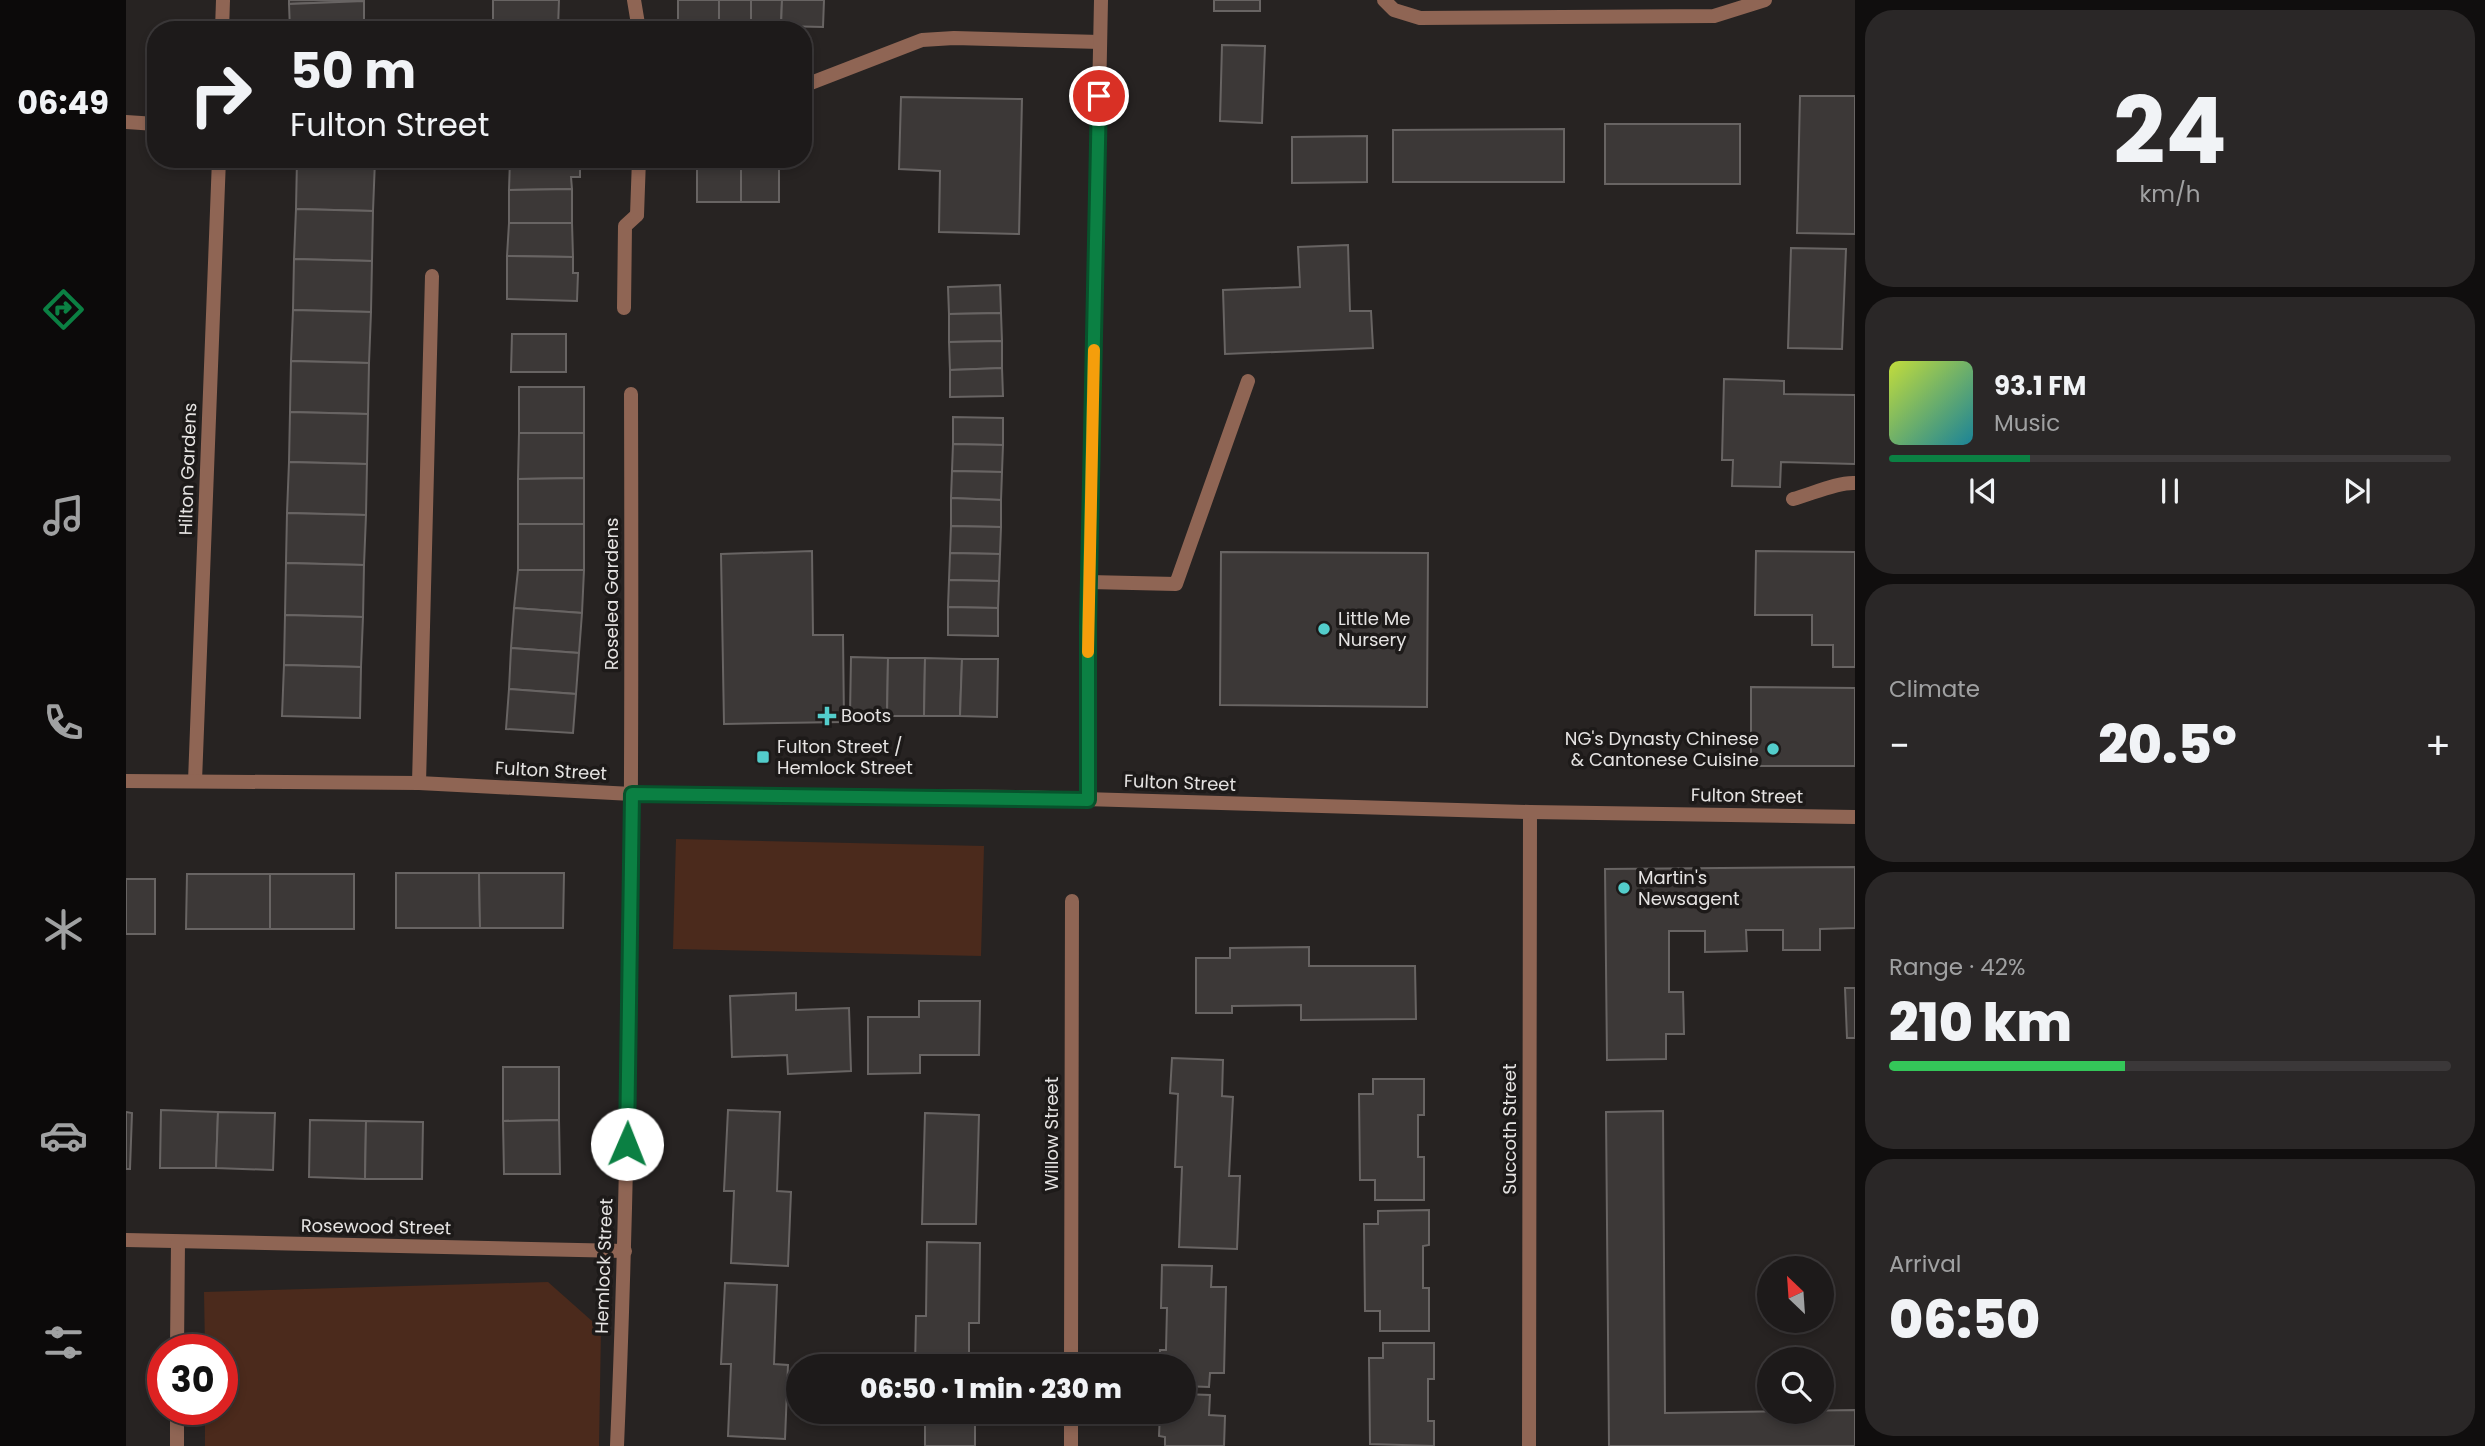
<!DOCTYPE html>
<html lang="en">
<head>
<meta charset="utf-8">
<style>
  :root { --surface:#1d1a1a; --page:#2a2727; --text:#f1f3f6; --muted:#a0a1a2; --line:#3b3839; --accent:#0b8043 }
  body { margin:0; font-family:Poppins,sans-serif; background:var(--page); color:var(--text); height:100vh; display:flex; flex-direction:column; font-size:26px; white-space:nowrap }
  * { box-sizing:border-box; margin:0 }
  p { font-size:23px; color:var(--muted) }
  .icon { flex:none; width:38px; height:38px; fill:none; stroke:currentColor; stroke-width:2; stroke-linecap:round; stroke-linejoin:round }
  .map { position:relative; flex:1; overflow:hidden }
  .side { display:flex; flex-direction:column; gap:10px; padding:10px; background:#100e0e; width:630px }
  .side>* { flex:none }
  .guide { position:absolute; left:21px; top:21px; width:665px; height:147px; border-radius:28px; box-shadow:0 4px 10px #0003,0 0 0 2px var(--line); background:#1d1a1a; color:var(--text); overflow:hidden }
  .needle { width:46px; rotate:335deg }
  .fabs { position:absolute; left:1631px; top:1256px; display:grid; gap:14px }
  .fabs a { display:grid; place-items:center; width:77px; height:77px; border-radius:50%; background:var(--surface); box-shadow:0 4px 10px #0003,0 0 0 2px var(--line); font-size:35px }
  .speed { position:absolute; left:21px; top:1334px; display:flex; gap:14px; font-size:35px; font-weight:700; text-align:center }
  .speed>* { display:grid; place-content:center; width:91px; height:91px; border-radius:50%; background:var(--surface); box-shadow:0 4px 10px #0003,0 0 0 2px var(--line); line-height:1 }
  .speed .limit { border:10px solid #d22; background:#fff; color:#111 }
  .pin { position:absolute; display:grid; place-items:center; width:60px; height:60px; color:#fff; margin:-30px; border:4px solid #fff; border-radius:50%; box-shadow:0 2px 7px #0007 }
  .me { position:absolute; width:77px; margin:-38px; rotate:1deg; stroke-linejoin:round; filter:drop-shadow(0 0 5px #0008) }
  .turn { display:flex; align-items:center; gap:24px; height:147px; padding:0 28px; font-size:32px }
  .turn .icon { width:91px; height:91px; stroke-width:2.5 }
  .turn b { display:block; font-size:49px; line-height:60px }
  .big { font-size:52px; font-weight:800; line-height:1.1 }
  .side .widget { flex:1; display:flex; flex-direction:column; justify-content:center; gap:10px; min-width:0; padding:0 24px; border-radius:28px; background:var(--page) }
  .side .dial { align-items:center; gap:0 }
  .dial b { font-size:91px; line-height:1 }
  .song { display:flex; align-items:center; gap:21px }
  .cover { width:84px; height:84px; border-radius:10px; background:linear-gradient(135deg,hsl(70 70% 55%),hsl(190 70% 35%)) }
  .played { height:7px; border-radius:4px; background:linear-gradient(90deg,var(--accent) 25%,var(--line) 25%) }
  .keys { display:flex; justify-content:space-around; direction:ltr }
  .heat { display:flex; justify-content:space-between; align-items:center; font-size:38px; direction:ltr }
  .charge { height:10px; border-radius:5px; background:linear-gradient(90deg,#34c759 42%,var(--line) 0) }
  .trip { position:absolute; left:660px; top:1354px; width:410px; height:70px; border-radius:35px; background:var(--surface); box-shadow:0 4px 10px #0003,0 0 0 2px var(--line); font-weight:800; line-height:70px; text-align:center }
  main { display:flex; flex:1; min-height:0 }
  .tabs { display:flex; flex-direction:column; width:126px; justify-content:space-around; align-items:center; background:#0c0a0a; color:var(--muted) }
  .tabs .icon { width:49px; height:49px }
  .tabs .active { color:var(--accent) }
  .tabs b { font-size:32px; color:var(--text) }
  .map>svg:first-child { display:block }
  .green { fill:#4b2a1c }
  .building { fill:#3c3837; stroke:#686463; stroke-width:2 }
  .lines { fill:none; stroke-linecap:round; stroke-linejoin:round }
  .service { stroke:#8f6554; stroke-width:14 }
  .minor { stroke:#8f6554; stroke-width:14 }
  .tertiary { stroke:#8f6554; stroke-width:14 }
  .route-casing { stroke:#07532c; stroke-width:18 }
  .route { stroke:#0b8043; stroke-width:12 }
  .slow { stroke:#f59e0b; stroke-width:12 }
  .poi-dot { fill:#53cdcb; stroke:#1d1a19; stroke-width:2.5 }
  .labels { text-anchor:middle; stroke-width:7; stroke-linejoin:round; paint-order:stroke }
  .street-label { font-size:18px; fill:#e5e3e2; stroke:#1d1a19 }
  .poi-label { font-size:18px; fill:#e5e3e2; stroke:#1d1a19; text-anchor:start }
</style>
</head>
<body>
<main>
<nav class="tabs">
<b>06:49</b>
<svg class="icon active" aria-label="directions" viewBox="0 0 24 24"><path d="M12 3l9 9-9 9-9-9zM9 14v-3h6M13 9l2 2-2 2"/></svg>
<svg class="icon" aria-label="music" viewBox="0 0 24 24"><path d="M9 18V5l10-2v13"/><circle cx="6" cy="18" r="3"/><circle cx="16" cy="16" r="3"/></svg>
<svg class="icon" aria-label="phone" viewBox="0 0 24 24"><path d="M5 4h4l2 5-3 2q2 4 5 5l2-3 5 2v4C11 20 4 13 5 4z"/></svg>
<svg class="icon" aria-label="climate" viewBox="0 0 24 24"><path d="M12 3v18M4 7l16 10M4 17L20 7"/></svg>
<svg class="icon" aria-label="car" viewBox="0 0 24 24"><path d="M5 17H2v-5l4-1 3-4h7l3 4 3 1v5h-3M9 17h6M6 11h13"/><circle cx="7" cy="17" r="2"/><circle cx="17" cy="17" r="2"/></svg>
<svg class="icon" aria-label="filters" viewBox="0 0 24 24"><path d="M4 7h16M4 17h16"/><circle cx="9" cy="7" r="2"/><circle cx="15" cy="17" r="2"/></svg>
</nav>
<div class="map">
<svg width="1729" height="1446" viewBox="0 0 1729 1446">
  <rect width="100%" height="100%" fill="#272322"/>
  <g class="green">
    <path d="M 550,839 L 858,846 L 855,956 L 547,949 Z"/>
    <path d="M 422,1282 L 475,1329 L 473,1446 L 79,1446 L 79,1409 L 96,1409 L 96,1349 L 79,1349 L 78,1292 Z"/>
  </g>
  <g class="building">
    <path d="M 163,0 L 238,0 L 238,1 L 163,4 Z"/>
    <path d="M 367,0 L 433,0 L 432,28 L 367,26 Z"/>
    <path d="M 552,0 L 593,0 L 593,25 L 552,24 Z"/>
    <rect x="593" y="0" width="32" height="25"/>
    <path d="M 625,0 L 656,0 L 655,26 L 625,25 Z"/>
    <path d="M 656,0 L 698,0 L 697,27 L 655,26 Z"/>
    <rect x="1088" y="0" width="46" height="11"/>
    <path d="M 238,1 L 238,27 L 164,30 L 163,4 Z"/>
    <path d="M 378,27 L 445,28 L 445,30 L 378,30 Z"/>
    <path d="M 1096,45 L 1139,46 L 1136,123 L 1094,121 Z"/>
    <path d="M 1674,96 L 1729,96 L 1729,234 L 1671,233 Z"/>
    <path d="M 775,97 L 896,99 L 893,234 L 813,232 L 814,171 L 773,169 Z"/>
    <rect x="1479" y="124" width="135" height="60"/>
    <path d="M 1438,129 L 1438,182 L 1267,182 L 1267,130 Z"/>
    <path d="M 1241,136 L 1241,182 L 1166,183 L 1166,137 Z"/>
    <path d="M 171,159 L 249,160 L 247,211 L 170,209 Z"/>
    <path d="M 384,159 L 454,159 L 454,177 L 445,177 L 446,189 L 383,190 Z"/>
    <rect x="571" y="159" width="44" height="43"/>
    <rect x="615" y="159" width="38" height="43"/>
    <path d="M 446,189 L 446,223 L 383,223 L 383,190 Z"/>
    <path d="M 170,209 L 247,211 L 246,261 L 168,259 Z"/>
    <path d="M 383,223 L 446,223 L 447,257 L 381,256 Z"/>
    <path d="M 1222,245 L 1224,311 L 1245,311 L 1247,348 L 1099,354 L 1097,290 L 1174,287 L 1172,247 Z"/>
    <path d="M 1665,248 L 1720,249 L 1716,349 L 1662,348 Z"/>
    <path d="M 381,256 L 447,257 L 447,273 L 452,273 L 451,301 L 381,299 Z"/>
    <path d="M 168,259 L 246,261 L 245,312 L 167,310 Z"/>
    <path d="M 874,285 L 875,313 L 823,314 L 822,287 Z"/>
    <path d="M 167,310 L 245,312 L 243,363 L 165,361 Z"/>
    <path d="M 875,313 L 876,341 L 823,342 L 823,314 Z"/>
    <path d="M 386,334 L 440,334 L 440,372 L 385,372 Z"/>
    <path d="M 876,341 L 876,368 L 824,370 L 823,342 Z"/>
    <path d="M 165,361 L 243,363 L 242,414 L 164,412 Z"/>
    <path d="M 876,368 L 877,396 L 824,397 L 824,370 Z"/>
    <path d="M 1598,379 L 1658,381 L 1658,394 L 1729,395 L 1729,464 L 1655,462 L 1654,487 L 1606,486 L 1607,460 L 1596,460 Z"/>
    <rect x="393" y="387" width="65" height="46"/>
    <path d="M 164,412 L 242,414 L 241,464 L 163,462 Z"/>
    <path d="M 827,417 L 877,418 L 877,445 L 827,444 Z"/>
    <path d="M 393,433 L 458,433 L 458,478 L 392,479 Z"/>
    <path d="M 827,444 L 877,445 L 876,472 L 826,471 Z"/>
    <path d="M 163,462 L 241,464 L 240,515 L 161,513 Z"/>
    <path d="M 826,471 L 876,472 L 875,500 L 825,498 Z"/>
    <path d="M 458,478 L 458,524 L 392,524 L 392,479 Z"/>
    <path d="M 825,498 L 875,500 L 875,527 L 825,526 Z"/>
    <path d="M 161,513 L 240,515 L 238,565 L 160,563 Z"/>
    <rect x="392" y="524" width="66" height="46"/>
    <path d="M 825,526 L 875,527 L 874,554 L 824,553 Z"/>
    <path d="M 686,551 L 687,635 L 717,635 L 718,722 L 598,724 L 595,554 Z"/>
    <path d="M 1630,551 L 1729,552 L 1729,667 L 1707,667 L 1707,645 L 1686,645 L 1686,615 L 1629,615 Z"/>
    <path d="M 1095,552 L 1302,553 L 1301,707 L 1094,705 Z"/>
    <path d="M 824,553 L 874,554 L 873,581 L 823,580 Z"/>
    <path d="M 160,563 L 238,565 L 237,617 L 159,615 Z"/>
    <path d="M 392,570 L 458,570 L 456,613 L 388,608 Z"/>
    <path d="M 823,580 L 873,581 L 872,608 L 822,607 Z"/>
    <path d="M 822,607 L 872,608 L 872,636 L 822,635 Z"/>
    <path d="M 388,608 L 456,613 L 453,653 L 385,648 Z"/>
    <path d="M 159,615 L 237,617 L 235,667 L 158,665 Z"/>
    <path d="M 385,648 L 453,653 L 450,694 L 383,689 Z"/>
    <path d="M 725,657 L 762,658 L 761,716 L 724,715 Z"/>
    <path d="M 762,658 L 799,658 L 798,716 L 761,716 Z"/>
    <path d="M 799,658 L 836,659 L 834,716 L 798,716 Z"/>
    <path d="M 836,659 L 872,659 L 871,717 L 834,716 Z"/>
    <path d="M 158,665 L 235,667 L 234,718 L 156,716 Z"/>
    <path d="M 1625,687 L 1729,688 L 1729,766 L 1625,766 Z"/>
    <path d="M 383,689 L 450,694 L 447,733 L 380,729 Z"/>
    <path d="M 1729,867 L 1729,928 L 1694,929 L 1694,950 L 1657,950 L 1657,930 L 1620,930 L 1621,951 L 1579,952 L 1579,931 L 1543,931 L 1543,992 L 1557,992 L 1558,1034 L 1540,1034 L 1540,1059 L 1481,1060 L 1479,869 Z"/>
    <path d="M 270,873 L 353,873 L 354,928 L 270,928 Z"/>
    <path d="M 353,873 L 438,873 L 437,928 L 354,928 Z"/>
    <path d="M 61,874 L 144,874 L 144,929 L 60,929 Z"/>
    <rect x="144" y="874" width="84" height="55"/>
    <rect x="0" y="879" width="29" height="55"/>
    <path d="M 1183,947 L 1183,966 L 1289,966 L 1290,1019 L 1175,1020 L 1175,1005 L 1106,1006 L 1106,1013 L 1070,1013 L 1070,958 L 1104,958 L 1104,948 Z"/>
    <path d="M 1719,988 L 1729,988 L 1729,1038 L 1721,1038 Z"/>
    <path d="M 670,993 L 670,1010 L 723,1008 L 725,1071 L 662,1074 L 661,1055 L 606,1057 L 604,996 Z"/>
    <path d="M 793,1001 L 854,1001 L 853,1055 L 794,1055 L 794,1073 L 742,1074 L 742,1017 L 793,1017 Z"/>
    <path d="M 1046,1058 L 1097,1060 L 1096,1096 L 1107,1097 L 1103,1176 L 1114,1176 L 1111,1249 L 1053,1247 L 1056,1167 L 1049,1167 L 1052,1094 L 1044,1093 Z"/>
    <path d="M 377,1067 L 433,1067 L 433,1120 L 377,1121 Z"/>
    <path d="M 1247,1079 L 1298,1079 L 1298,1115 L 1292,1115 L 1292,1157 L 1298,1157 L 1298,1200 L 1249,1200 L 1249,1180 L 1234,1180 L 1233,1094 L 1247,1094 Z"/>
    <path d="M 35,1110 L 92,1112 L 90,1168 L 34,1168 Z"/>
    <path d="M 602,1110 L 654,1112 L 651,1191 L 665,1192 L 662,1266 L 605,1263 L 608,1191 L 598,1191 Z"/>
    <path d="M 1537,1111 L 1539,1413 L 1729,1410 L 1729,1446 L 1483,1446 L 1480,1112 Z"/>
    <path d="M 0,1112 L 6,1113 L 4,1169 L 0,1169 Z"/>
    <path d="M 92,1112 L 149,1113 L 147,1170 L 90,1168 Z"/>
    <path d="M 799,1113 L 853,1115 L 850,1224 L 796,1224 Z"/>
    <path d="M 184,1120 L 240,1121 L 239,1179 L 183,1177 Z"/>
    <path d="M 433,1120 L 434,1174 L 378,1174 L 377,1121 Z"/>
    <path d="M 240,1121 L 297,1122 L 296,1179 L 239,1179 Z"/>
    <path d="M 1303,1210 L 1303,1245 L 1297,1246 L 1297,1288 L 1303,1288 L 1303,1331 L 1254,1331 L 1254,1311 L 1239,1311 L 1238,1224 L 1252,1224 L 1252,1211 Z"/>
    <path d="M 801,1242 L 854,1243 L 853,1323 L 843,1323 L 843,1367 L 789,1367 L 790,1316 L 800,1316 Z"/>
    <path d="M 1036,1265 L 1086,1266 L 1085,1287 L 1100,1287 L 1098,1373 L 1084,1373 L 1083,1387 L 1057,1386 L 1057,1367 L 1033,1367 L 1034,1350 L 1040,1350 L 1041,1308 L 1035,1308 Z"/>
    <path d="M 599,1283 L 651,1285 L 648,1364 L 662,1365 L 659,1439 L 602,1436 L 605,1364 L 595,1364 Z"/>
    <path d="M 1257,1343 L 1308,1343 L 1308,1379 L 1302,1379 L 1302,1421 L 1308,1421 L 1308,1446 L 1244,1444 L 1243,1358 L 1257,1358 Z"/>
    <path d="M 1057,1394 L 1084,1395 L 1083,1415 L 1099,1416 L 1098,1446 L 1039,1446 L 1039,1437 L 1033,1436 L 1034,1412 L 1057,1412 Z"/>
    <path d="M 799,1414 L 849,1415 L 849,1446 L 799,1446 Z"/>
  </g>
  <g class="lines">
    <g class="service">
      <path d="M 498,308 L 499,226 L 511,215"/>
      <path d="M 1667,499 C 1686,494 1711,482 1729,483"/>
      <path d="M 963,582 L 1050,584 L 1122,381"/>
      <path d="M 293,783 L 306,276"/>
    </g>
    <g class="minor">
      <path d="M 508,0 L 513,30"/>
      <path d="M 1258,0 L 1268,10 L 1294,18 L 1588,16 L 1639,0"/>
      <path d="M 96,30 L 97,0"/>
      <path d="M 677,86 L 796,40 L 828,38 L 974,42"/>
      <path d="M 0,122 L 30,124"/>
      <path d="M 511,215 L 513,159"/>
      <path d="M 69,781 L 93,159"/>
      <path d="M 962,800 L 962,648 L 975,0"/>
      <path d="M 0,1240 L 499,1251"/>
      <path d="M 51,1349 L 52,1242"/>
      <path d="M 945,1367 L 946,901"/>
      <path d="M 51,1409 L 51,1446"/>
      <path d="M 945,1412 L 945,1446"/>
      <path d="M 491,1446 C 506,1095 506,744 505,394"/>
      <path d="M 1403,1446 L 1404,812"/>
    </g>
    <path class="tertiary" d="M 0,781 L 293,783 L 506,794 L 890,797 L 1404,812 L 1729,817"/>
  </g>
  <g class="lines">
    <defs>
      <path id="route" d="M 501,1144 L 506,794 L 962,800 L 962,626 L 973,96"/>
    </defs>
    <use href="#route" class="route-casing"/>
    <use href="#route" class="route"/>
    <path class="slow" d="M 962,652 L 968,350"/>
  </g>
  <g class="poi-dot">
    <circle cx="1198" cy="629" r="7"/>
    <path d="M697.5 705.5h7v7h7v7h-7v7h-7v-7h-7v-7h7z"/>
    <circle cx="1647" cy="749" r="7"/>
    <rect x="630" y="750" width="14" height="14" rx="3.5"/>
    <circle cx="1498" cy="888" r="7"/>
  </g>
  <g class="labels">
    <g class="street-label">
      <text transform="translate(62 469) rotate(-88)" y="6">Hilton Gardens</text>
      <text transform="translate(486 594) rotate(-90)" y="6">Roselea Gardens</text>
      <text transform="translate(425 771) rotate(3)" y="6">Fulton Street</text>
      <text transform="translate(1054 783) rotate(2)" y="6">Fulton Street</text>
      <text transform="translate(1621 796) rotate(1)" y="6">Fulton Street</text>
      <text transform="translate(1384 1129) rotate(-90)" y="6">Succoth Street</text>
      <text transform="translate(926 1134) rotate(-90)" y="6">Willow Street</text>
      <text transform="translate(250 1227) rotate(1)" y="6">Rosewood Street</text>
      <text transform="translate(478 1266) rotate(-88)" y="6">Hemlock Street</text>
    </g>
    <g class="poi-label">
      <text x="1212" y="625">Little Me<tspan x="1212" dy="21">Nursery</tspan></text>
      <text x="715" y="722">Boots</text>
      <text x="1633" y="745" text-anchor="end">NG's Dynasty Chinese<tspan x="1633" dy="21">&amp; Cantonese Cuisine</tspan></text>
      <text x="651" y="753">Fulton Street /<tspan x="651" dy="21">Hemlock Street</tspan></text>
      <text x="1512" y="884">Martin's<tspan x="1512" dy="21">Newsagent</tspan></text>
    </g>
  </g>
</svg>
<div class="fabs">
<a><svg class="needle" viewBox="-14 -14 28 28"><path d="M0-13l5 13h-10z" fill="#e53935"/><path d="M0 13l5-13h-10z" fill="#a0a1a2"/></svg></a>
<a><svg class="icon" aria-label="search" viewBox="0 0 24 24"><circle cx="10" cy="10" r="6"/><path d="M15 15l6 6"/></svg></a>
</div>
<div class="speed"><div class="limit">30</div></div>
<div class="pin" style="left:973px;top:96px;background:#d93025"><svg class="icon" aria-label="arrive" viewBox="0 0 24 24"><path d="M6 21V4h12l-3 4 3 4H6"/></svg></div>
<svg class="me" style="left:501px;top:1144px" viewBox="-20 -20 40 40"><circle r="19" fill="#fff"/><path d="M0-13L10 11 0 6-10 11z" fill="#0b8043"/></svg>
<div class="trip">06:50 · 1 min · 230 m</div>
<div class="guide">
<div class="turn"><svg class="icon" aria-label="right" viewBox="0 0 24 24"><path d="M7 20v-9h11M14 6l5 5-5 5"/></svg><div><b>50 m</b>Fulton Street</div></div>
</div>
</div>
<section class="side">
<div class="widget dial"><b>24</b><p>km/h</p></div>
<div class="widget">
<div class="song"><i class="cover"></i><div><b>93.1 FM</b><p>Music</p></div></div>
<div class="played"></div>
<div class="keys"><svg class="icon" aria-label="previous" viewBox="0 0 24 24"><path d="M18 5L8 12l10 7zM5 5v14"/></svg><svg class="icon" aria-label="pause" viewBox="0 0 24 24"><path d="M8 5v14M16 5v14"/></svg><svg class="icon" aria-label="next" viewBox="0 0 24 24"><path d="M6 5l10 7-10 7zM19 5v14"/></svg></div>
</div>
<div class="widget"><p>Climate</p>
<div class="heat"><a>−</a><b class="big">20.5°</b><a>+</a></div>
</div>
<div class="widget"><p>Range · 42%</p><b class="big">210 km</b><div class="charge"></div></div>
<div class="widget"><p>Arrival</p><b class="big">06:50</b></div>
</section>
</main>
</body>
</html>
